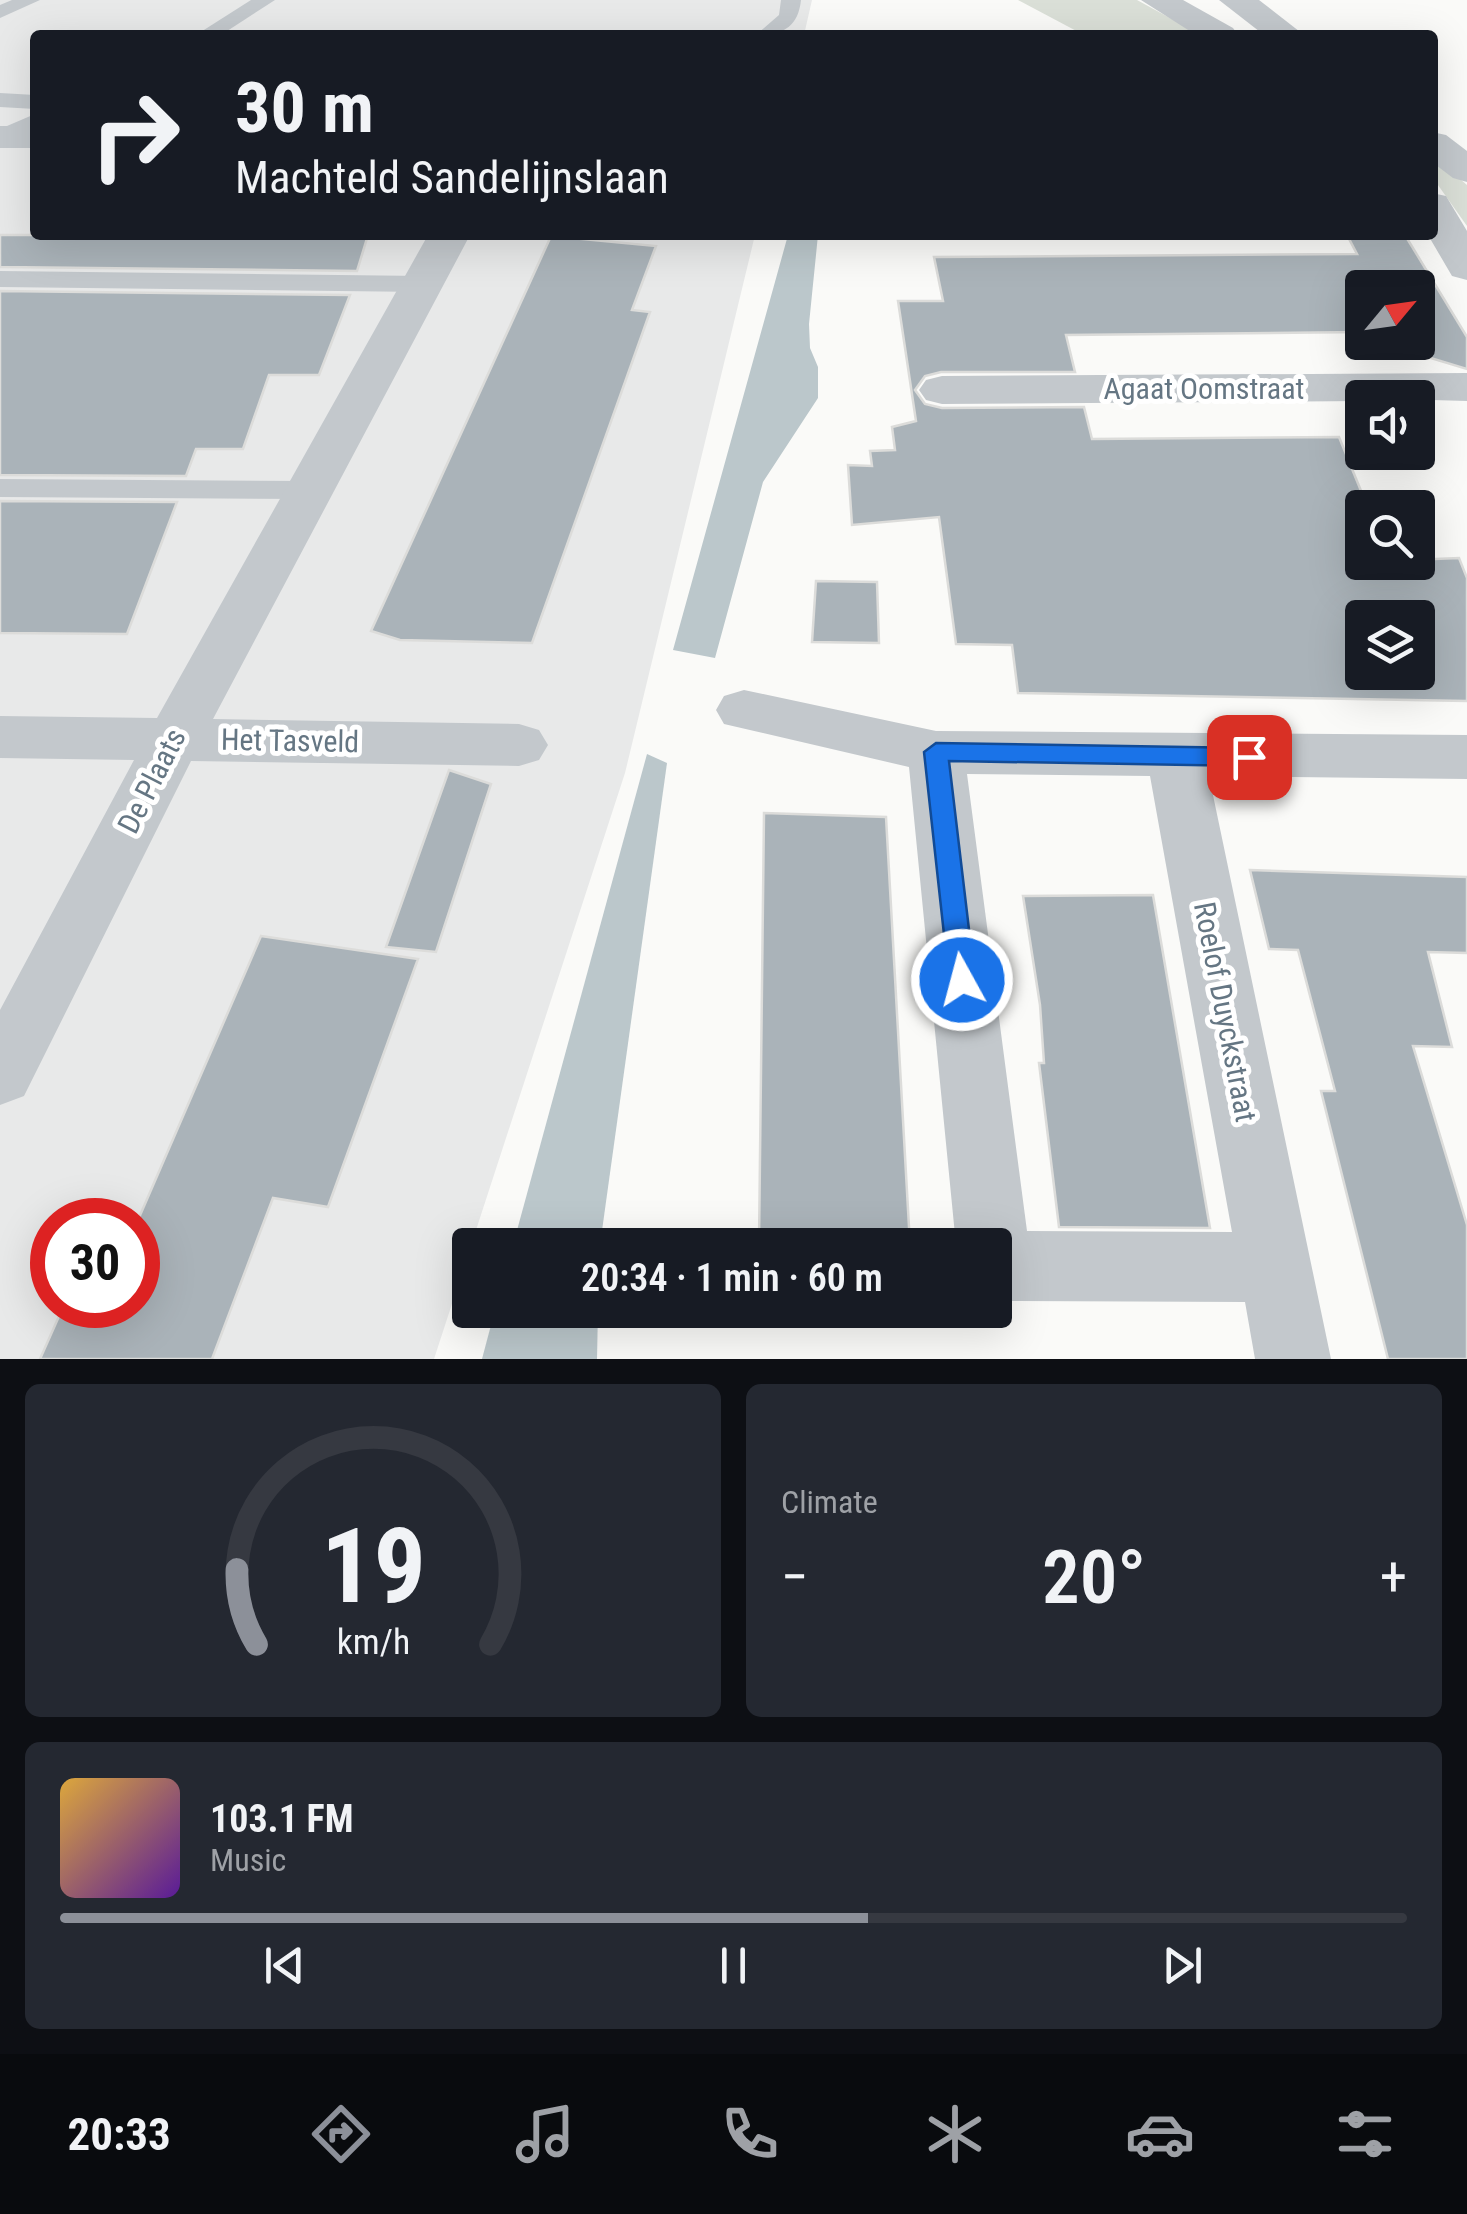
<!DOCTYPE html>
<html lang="en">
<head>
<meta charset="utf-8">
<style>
  :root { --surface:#171b24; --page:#242831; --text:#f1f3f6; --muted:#9ea1a6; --line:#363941; --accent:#8c9099 }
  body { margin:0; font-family:"Roboto Condensed",sans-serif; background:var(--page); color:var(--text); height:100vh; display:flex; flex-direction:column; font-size:38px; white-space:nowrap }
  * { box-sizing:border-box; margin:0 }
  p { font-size:32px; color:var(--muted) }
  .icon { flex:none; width:55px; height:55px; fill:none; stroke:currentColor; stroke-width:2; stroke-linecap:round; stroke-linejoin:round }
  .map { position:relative; height:1359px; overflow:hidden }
  .details { display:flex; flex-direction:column; gap:25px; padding:25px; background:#0d0f14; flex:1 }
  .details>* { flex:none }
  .banner { position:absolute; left:30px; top:30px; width:1408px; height:210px; border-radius:10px; box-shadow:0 10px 40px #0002; background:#171b24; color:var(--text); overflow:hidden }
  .needle { width:65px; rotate:61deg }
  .fabs { position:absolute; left:1345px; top:270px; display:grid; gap:20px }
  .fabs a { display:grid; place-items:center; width:90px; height:90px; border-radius:10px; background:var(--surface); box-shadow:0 10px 40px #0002; font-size:50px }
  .speed { position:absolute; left:30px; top:1198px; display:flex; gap:20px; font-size:50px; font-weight:700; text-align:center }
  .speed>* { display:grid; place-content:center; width:130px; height:130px; border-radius:50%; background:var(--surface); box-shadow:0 10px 40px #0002; line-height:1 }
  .speed .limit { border:15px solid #d22; background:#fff; color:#111 }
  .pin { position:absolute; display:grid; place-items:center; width:85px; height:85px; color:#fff; margin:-42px; border-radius:20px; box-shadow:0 5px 15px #0006 }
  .me { position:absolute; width:110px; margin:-55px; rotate:353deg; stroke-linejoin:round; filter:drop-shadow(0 0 8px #0008) }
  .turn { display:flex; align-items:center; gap:35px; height:210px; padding:0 40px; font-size:45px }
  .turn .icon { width:130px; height:130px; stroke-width:2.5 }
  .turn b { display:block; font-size:70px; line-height:85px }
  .big { font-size:75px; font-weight:600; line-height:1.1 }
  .details .tile { flex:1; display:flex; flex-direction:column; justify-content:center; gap:15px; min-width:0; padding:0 35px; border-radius:15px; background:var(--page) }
  .details .dial { align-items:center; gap:0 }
  .dial svg { height:260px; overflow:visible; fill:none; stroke:var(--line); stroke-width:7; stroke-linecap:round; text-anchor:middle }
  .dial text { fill:var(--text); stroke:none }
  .song { display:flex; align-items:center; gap:30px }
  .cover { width:120px; height:120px; border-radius:15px; background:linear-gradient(135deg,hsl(40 70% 55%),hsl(270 70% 35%)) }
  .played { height:10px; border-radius:5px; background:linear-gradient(90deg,var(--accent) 60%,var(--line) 60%) }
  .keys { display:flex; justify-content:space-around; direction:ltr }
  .heat { display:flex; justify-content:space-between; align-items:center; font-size:55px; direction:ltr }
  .details .tiles { flex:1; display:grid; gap:25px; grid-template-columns:1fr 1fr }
  .tile:last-child { grid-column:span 2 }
  .trip { position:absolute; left:452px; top:1228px; width:560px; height:100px; border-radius:10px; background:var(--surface); box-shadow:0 10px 40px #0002; font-weight:600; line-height:100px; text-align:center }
  .dock { display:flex; height:160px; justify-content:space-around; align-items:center; background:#090b0e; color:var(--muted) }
  .dock .icon { width:70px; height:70px }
  .dock .current { color:var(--accent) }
  .dock b { font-size:45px; color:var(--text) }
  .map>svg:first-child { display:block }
  .built { fill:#e8e9e9; fill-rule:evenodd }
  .green { fill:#dadfd7 }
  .water { fill:#bbc7cb }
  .building { fill:#aab3b9; stroke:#dcdcda; stroke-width:2.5; fill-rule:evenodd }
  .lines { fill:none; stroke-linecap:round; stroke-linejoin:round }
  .lane { fill:#c3c8cc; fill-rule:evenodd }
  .street { fill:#c3c8cc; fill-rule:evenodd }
  .route { fill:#1a73e8; stroke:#114b97; stroke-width:2.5 }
  .labels { text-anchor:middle; stroke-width:10; stroke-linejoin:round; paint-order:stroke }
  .street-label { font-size:30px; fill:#657683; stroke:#fff }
</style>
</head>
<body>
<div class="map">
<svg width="1467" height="1359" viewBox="0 0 1467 1359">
  <rect width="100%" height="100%" fill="#fafaf8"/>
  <path class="built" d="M 0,0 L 812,0 L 804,35 L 35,35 L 35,235 L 755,235 L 625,773 L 434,1359 L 0,1359 ZM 52,1220 L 138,1220 L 138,1305 L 52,1305 Z"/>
  <g class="green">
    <path d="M 1018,0 L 1137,0 L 1201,35 L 1084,35 Z"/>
    <path d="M 1432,155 L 1467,185 L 1467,226 L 1433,178 Z"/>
  </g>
  <g class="water">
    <path d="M 788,235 L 818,235 L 809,324 L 810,348 L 818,367 L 818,398 L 763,482 L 715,658 L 673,650 Z"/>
    <path d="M 647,754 L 667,763 L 600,1245 L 513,1245 Z"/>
    <path d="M 495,1310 L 598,1310 L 597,1359 L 482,1359 Z"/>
  </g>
  <g class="building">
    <path d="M 0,235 L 368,235 L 357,271 L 0,267 Z"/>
    <path d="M 1347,235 L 1405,235 L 1467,337 L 1467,369 L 1378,342 L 1418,342 L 1418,288 L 1362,288 L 1362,332 L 1066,335 L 1075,372 L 941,372 L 925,376 L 915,390 L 925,404 L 942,408 L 1084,407 L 1092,439 L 1339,437 L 1368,508 L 1362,508 L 1362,562 L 1459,558 L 1467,578 L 1467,701 L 1018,693 L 1012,645 L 956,644 L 939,517 L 852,525 L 848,465 L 872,466 L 870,451 L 895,450 L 892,427 L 916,421 L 898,301 L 943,301 L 934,257 L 1357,254 ZM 1362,618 L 1418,618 L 1418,672 L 1362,672 Z"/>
    <path d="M 551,236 L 656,246 L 632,310 L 650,312 L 532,643 L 400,640 L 371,631 Z"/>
    <path d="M 0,291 L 350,295 L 319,375 L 269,375 L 243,449 L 196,449 L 186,476 L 0,475 Z"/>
    <path d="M 0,501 L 177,502 L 127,634 L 0,633 Z"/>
    <path d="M 816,581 L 877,582 L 879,643 L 812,642 Z"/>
    <path d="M 449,770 L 491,784 L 436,952 L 386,947 Z"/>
    <path d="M 764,813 L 886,817 L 910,1245 L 759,1243 Z"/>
    <path d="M 1250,870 L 1467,877 L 1467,953 L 1428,952 L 1452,1047 L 1413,1046 L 1467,1225 L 1467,1359 L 1388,1359 L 1321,1091 L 1335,1091 L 1298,950 L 1269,949 Z"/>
    <path d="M 1153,895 L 1210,1228 L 1059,1227 L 1039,1063 L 1044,1063 L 1040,1005 L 1023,896 Z"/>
    <path d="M 261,936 L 418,959 L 328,1207 L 273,1198 L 212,1359 L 40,1359 L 64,1305 L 138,1305 L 138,1220 Z"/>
  </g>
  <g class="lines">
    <g class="lane">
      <path d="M 12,0 L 40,0 L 0,18 L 0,5 Z"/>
      <path d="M 251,0 L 275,0 L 221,35 L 196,35 Z"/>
      <path d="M 781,0 L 801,0 C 798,28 782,35 756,35 L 779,15 Z"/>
      <path d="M 0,93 L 35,95 L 35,109 L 0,107 Z"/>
      <path d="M 35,114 L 35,129 L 0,144 L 0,129 Z"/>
      <path d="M 0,271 L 423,276 L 436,284 L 423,292 L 0,287 Z"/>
      <path d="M 0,479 L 309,481 L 324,490 L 309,499 L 0,497 Z"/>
    </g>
    <g class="street">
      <path d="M 1141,0 L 1183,0 L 1233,28 L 1238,35 L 1196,35 Z"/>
      <path d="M 1219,0 L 1259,0 L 1304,35 L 1264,35 Z"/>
      <rect x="0" y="126" width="35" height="22"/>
      <path d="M 1432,132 L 1446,135 L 1467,151 L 1467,182 L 1453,178 L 1432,162 Z"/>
      <path d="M 1432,193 L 1446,196 L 1467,231 L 1467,280 L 1452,276 L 1428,235 L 1432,235 Z"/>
      <path d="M 428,235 L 470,235 L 213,719 L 519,724 L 539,730 L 548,745 L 539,760 L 519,766 L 191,761 L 24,1096 L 0,1105 L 0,1010 L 134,760 L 0,758 L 0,716 L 157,718 Z"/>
      <path d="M 1467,373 L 1467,401 L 1362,398 L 1362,401 L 942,404 L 926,400 L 919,390 L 926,380 L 942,376 Z"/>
      <path d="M 744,690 L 936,731 L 1467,735 L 1467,779 L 1209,776 L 1331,1359 L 1255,1359 L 1245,1302 L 995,1301 L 995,1245 L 956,1245 L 909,767 L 724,724 L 716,710 L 724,696 ZM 967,774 L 1150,776 L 1232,1232 L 1027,1231 Z"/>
    </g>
  </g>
  <path class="route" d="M 936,743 L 1249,748 L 1261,757 L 1249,766 L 949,761 L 975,980 L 971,987 L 953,987 L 949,980 L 924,752 Z"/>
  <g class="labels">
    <g class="street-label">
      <text x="1204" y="399">Agaat Oomstraat</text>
      <text transform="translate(290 741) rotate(1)" y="10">Het Tasveld</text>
      <text transform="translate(152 781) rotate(-63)" y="10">De Plaats</text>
      <text transform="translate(1225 1012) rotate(79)" y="10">Roelof Duyckstraat</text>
    </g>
  </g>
</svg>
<div class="fabs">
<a><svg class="needle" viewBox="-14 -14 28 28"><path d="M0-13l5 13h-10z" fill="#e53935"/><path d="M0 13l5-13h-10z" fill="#9ea1a6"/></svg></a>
<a><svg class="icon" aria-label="sound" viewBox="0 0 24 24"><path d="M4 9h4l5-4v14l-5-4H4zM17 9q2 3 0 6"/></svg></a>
<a><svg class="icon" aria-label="search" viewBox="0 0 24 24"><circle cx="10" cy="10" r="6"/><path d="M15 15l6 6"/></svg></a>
<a><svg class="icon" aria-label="layers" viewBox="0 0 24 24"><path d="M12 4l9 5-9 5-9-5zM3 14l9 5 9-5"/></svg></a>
</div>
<div class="speed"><div class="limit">30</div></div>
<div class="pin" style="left:1249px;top:757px;background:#d93025"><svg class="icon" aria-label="arrive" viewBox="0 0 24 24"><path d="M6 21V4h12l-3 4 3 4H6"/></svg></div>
<svg class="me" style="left:962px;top:980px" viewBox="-20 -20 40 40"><circle r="17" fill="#1a73e8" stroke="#fff" stroke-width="3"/><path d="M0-11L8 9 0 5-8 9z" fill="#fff"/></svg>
<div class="trip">20:34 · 1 min · 60 m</div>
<div class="banner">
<div class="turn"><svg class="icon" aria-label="right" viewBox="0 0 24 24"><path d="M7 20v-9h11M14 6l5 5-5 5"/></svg><div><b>30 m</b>Machteld Sandelijnslaan</div></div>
</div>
</div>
<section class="details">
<div class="tiles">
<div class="tile dial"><svg viewBox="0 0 100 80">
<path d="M14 69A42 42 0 1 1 86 69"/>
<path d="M14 69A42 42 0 0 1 8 46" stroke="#8c9099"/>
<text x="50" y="56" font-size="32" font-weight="700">19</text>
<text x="50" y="72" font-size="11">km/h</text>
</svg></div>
<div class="tile"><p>Climate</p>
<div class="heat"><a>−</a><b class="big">20°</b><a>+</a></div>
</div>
<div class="tile">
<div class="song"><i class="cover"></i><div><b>103.1 FM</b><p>Music</p></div></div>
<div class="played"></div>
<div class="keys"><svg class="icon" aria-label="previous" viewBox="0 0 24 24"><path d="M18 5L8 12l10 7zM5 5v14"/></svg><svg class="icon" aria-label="pause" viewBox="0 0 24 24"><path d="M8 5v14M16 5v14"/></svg><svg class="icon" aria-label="next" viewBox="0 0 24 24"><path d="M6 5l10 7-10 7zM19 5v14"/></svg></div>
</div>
</div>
</section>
<nav class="dock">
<b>20:33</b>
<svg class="icon current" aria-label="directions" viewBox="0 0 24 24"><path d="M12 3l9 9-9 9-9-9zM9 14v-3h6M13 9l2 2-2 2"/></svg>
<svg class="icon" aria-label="music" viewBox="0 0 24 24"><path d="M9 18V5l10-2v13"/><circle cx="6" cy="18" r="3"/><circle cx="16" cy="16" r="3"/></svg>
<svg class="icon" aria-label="phone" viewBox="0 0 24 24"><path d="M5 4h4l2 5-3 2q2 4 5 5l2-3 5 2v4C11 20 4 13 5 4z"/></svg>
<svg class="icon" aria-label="climate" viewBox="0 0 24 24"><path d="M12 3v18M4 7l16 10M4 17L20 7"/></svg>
<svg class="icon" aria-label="car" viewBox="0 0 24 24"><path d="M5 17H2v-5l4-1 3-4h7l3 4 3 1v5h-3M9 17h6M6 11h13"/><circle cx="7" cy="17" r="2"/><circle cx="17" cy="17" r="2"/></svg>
<svg class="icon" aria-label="filters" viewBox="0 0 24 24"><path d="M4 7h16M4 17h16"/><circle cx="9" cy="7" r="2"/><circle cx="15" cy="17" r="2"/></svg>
</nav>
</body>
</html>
